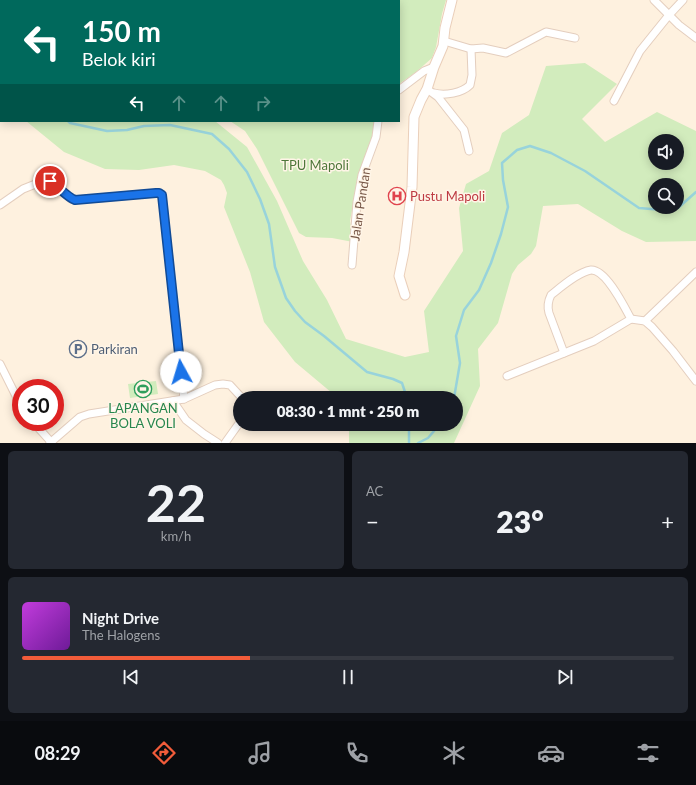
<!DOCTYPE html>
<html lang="id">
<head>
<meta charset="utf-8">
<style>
  :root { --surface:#171b24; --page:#242831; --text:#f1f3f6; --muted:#9ea1a6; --line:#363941; --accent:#f25c3a }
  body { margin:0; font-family:Lato,sans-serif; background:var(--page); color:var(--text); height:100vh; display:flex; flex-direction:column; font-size:15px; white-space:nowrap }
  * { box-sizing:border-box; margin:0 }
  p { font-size:13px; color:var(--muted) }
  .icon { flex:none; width:22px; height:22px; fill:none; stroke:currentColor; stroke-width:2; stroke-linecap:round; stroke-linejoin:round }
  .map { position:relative; height:443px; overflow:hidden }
  .panel { display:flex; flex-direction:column; gap:8px; padding:8px; background:#0d0f14; flex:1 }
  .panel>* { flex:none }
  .banner { position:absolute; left:0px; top:0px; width:400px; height:122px; box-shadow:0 2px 10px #0003; background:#00695c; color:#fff; overflow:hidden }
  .fabs { position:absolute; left:648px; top:134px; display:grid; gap:8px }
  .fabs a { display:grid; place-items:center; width:36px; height:36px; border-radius:50%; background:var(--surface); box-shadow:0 2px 10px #0003; font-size:20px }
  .speed { position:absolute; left:12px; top:379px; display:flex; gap:8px; font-size:20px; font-weight:700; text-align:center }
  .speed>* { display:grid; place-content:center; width:52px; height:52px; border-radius:50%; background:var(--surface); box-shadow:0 2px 10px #0003; line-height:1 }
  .speed .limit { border:6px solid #d22; background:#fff; color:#111 }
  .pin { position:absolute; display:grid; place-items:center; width:34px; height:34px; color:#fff; margin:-17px; border:2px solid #fff; border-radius:50%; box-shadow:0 1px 4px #0007 }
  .me { position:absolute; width:44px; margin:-22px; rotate:354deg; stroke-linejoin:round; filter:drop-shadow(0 0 3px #0008) }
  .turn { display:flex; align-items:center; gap:14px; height:84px; padding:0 16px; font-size:18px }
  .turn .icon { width:52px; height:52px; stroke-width:2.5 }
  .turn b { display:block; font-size:28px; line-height:34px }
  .lanes { display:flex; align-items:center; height:38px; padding:0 16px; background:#0003; justify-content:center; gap:20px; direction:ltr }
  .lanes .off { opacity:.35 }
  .big { font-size:30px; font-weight:800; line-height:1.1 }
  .panel .widget { flex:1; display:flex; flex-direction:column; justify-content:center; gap:6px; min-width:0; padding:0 14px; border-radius:6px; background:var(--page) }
  .panel .dial { align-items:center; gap:0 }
  .dial b { font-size:52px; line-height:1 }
  .song { display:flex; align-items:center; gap:12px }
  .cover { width:48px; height:48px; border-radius:6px; background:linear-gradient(135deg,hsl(290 70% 55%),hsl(280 70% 35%)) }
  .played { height:4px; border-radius:2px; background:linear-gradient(90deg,var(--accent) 35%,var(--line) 35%) }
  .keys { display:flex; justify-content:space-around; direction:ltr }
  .heat { display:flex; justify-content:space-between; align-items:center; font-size:22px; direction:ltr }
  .panel .tiles { flex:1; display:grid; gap:8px; grid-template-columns:1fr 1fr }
  .widget:last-child { grid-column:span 2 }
  .trip { position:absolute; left:233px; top:391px; width:230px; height:40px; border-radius:20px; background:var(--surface); box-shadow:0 2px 10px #0003; font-weight:800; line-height:40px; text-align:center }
  .dock { display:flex; height:64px; justify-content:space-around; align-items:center; background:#090b0e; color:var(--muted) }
  .dock .icon { width:28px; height:28px }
  .dock .current { color:var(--accent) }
  .dock b { font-size:18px; color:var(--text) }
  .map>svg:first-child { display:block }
  .green { fill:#d2ecbd; fill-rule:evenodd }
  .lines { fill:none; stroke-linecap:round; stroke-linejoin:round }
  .stream { stroke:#98d3db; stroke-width:2.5 }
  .street-casing { stroke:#e4cebe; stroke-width:9 }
  .secondary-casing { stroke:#eacfba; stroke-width:11 }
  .street { stroke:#fff; stroke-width:7 }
  .secondary { stroke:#fff; stroke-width:9 }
  .route-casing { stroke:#114b97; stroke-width:10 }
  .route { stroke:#1a73e8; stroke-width:7 }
  .labels { text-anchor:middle; stroke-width:3; stroke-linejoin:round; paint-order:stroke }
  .park-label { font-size:13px; fill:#4e773a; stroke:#fff5e7 }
  .health-label { font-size:13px; fill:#be3a42; stroke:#fff5e7; text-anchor:start }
  .street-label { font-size:13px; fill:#765545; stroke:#fff5e7 }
  .service-label { font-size:13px; fill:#4e5e75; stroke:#fff5e7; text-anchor:start }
  .leisure-label { font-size:13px; fill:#27864d; stroke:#fff5e7 }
</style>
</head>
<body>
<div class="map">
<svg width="696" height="443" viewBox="0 0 696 443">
  <rect width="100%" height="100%" fill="#fef1df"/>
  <g class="green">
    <path d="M 0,0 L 48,1 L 1,1 L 1,56 Z"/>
    <path d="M 61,0 L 446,0 L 442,14 L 436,47 L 432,58 L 416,72 L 399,84 L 399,1 Z"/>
    <path d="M 585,63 L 617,84 L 582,119 L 605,142 L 657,112 L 696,131 L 696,241 L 646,242 L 622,231 L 578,204 L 543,206 L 536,246 L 531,254 L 518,265 L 512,274 L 498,323 L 478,349 L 480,386 L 454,443 L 349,443 L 349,424 L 456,424 L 456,398 L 338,398 L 295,362 L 264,322 L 250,272 L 224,207 L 227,193 L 224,185 L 221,180 L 205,171 L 174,165 L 139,170 L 105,169 L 64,152 L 26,121 L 215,121 L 247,147 L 277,201 L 303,261 L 327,300 L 346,339 L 405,357 L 429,352 L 424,311 L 463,251 L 459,208 L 466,184 L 489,171 L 502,133 L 529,115 L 546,66 ZM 655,141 L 677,141 L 677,163 L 655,163 ZM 655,185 L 677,185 L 677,207 L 655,207 Z"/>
    <path d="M 230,121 L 374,121 L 374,130 L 359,176 L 353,205 L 350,221 L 353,242 L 332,238 L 306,237 L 299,233 L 257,149 L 245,131 Z"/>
    <path d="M 156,381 L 158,394 L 130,398 L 128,384 Z"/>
  </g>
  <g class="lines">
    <g class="stream">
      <path d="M 15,1 L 15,0"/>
      <path d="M 68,121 L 70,123 L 107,131 L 127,130 L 144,126 L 170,125 L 212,134 L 229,149 L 247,172 L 260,199 L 269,224 L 275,267 L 286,298 L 295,311 L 305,322 L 324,336 L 367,372 L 393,379 L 402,383 L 407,398"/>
      <path d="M 454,398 L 460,363 L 456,336 L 464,310 L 479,290 L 491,263 L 501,234 L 508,207 L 503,180 L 502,163 L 517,150 L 530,146 L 551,153 L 585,171 L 639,208 L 663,210 L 678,208 L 696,192"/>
      <path d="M 409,443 L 409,424"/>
      <path d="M 418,443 L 428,438 L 440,424"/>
    </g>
    <defs>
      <g id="street">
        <path d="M 654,0 L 679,25 L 696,38"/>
        <path d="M 444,41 L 471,49 L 483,48 L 506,53 L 546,32 L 575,38"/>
        <path d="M 427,89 L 438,97 L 464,130 L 469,151"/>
        <path d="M 399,90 L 424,71 L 434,67"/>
        <path d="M 434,93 C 445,96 462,93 470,85 L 472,75 L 471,49"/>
        <path d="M 614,101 L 640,51 L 669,15 L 683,0"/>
        <path d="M 0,205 L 23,189 L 43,181 L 51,181 L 57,185 L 71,199 L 75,200 L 156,193 L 159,193 L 162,195 L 184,399"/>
        <path d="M 352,265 L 357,202 L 362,175 L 376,137 L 378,121"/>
        <path d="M 645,321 L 696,272"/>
        <path d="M 564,353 L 549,313 C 547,306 548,301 551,295 C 561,287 578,272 591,270 C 606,269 625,308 631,319"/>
        <path d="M 0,364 L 21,406"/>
        <path d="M 507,376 L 594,341 L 631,319 L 645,321 L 652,327 L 673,351 L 696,381"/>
        <path d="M 173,401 L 186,420 L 204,434 L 218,443"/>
        <path d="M 33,422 L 52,443"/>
        <path d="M 50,443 L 80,417 L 89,414 L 184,399 L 215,385 L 223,384 L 230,385 L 242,398"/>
        <path d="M 225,443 L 240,422"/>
      </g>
      <path id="secondary" d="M 405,295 L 399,276 L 404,252 L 412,187 L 414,117 L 421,100 L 427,89 L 434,67 L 443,46 L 445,28 L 452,0"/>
    </defs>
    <use href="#street" class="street-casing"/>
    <use href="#secondary" class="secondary-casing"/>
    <use href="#street" class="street"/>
    <use href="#secondary" class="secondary"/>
  </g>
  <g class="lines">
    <defs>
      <path id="route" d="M 50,181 C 58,186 67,197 75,200 L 156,193 L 159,193 L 162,195 L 181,372"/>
    </defs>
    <use href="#route" class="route-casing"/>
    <use href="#route" class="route"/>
  </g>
  <defs>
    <symbol id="hospital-ring" viewBox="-11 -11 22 22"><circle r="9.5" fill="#fff5e7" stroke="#e0444e" stroke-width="1.5"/><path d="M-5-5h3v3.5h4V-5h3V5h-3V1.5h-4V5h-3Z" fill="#e0444e"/></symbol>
    <symbol id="parking-ring" viewBox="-11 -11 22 22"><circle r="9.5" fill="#fff5e7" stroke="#5c6f8a" stroke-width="1.5"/><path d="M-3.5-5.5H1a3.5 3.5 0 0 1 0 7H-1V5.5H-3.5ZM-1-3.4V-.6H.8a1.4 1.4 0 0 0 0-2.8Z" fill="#5c6f8a"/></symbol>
    <symbol id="stadium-ring" viewBox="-11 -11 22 22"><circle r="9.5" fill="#fff5e7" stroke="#2e9e5b" stroke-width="1.5"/><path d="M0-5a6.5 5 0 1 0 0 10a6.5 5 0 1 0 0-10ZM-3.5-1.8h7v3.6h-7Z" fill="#2e9e5b"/></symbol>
  </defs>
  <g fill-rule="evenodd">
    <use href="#hospital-ring" x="387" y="186" width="20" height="20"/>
    <use href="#parking-ring" x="68" y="339" width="20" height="20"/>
    <use href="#stadium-ring" x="133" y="379" width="20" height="20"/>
  </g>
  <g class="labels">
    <g class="park-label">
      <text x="315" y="170">TPU Mapoli</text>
    </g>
    <g class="health-label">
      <text x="410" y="201">Pustu Mapoli</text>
    </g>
    <g class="street-label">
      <text transform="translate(360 204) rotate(-81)" y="5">Jalan Pandan</text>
    </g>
    <g class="service-label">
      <text x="91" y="354">Parkiran</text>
    </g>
    <g class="leisure-label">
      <text x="143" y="413">LAPANGAN<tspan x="143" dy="15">BOLA VOLI</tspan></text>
    </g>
  </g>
</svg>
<div class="fabs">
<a><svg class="icon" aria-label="sound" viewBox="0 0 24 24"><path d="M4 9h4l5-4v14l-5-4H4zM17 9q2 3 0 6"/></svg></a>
<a><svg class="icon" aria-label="search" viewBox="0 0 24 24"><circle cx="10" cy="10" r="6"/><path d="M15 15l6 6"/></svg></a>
</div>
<div class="speed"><div class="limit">30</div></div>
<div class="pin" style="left:50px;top:181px;background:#d93025"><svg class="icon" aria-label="arrive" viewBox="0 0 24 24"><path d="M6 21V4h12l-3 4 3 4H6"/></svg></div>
<svg class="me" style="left:181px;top:372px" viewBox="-20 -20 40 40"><circle r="19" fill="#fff"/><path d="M0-13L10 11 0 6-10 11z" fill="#1a73e8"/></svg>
<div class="trip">08:30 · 1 mnt · 250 m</div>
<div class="banner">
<div class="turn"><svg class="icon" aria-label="left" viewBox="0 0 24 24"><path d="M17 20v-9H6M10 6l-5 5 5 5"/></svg><div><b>150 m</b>Belok kiri</div></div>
<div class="lanes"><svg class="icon" aria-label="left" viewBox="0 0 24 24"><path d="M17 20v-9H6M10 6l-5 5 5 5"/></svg><svg class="icon off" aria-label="ahead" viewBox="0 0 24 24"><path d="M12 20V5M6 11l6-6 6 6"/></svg><svg class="icon off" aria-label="ahead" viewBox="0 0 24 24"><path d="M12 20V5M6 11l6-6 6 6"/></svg><svg class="icon off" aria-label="right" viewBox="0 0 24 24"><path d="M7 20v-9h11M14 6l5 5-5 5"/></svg></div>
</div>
</div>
<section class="panel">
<div class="tiles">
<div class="widget dial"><b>22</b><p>km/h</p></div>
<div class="widget"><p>AC</p>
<div class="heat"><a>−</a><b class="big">23°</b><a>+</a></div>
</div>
<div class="widget">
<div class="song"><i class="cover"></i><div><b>Night Drive</b><p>The Halogens</p></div></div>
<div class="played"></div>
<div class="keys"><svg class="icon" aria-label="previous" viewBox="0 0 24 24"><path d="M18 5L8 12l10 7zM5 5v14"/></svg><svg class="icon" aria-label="pause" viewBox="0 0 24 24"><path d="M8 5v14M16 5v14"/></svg><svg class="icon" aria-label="next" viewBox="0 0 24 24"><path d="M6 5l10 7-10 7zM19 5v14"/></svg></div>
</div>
</div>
</section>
<nav class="dock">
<b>08:29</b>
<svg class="icon current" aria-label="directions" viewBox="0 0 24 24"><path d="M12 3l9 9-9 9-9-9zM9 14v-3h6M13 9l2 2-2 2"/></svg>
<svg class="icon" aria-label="music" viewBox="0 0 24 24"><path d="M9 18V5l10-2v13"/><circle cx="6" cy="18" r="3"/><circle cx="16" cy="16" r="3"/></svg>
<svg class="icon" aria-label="phone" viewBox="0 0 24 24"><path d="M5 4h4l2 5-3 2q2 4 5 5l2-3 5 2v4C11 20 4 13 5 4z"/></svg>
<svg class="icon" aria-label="climate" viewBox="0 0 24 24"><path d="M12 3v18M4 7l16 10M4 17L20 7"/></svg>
<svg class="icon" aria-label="car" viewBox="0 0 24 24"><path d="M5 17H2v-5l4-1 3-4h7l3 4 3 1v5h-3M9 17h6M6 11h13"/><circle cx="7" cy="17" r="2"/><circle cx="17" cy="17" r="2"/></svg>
<svg class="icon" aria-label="filters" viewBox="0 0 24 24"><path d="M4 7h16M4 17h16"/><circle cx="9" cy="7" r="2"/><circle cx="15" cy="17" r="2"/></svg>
</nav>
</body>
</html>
